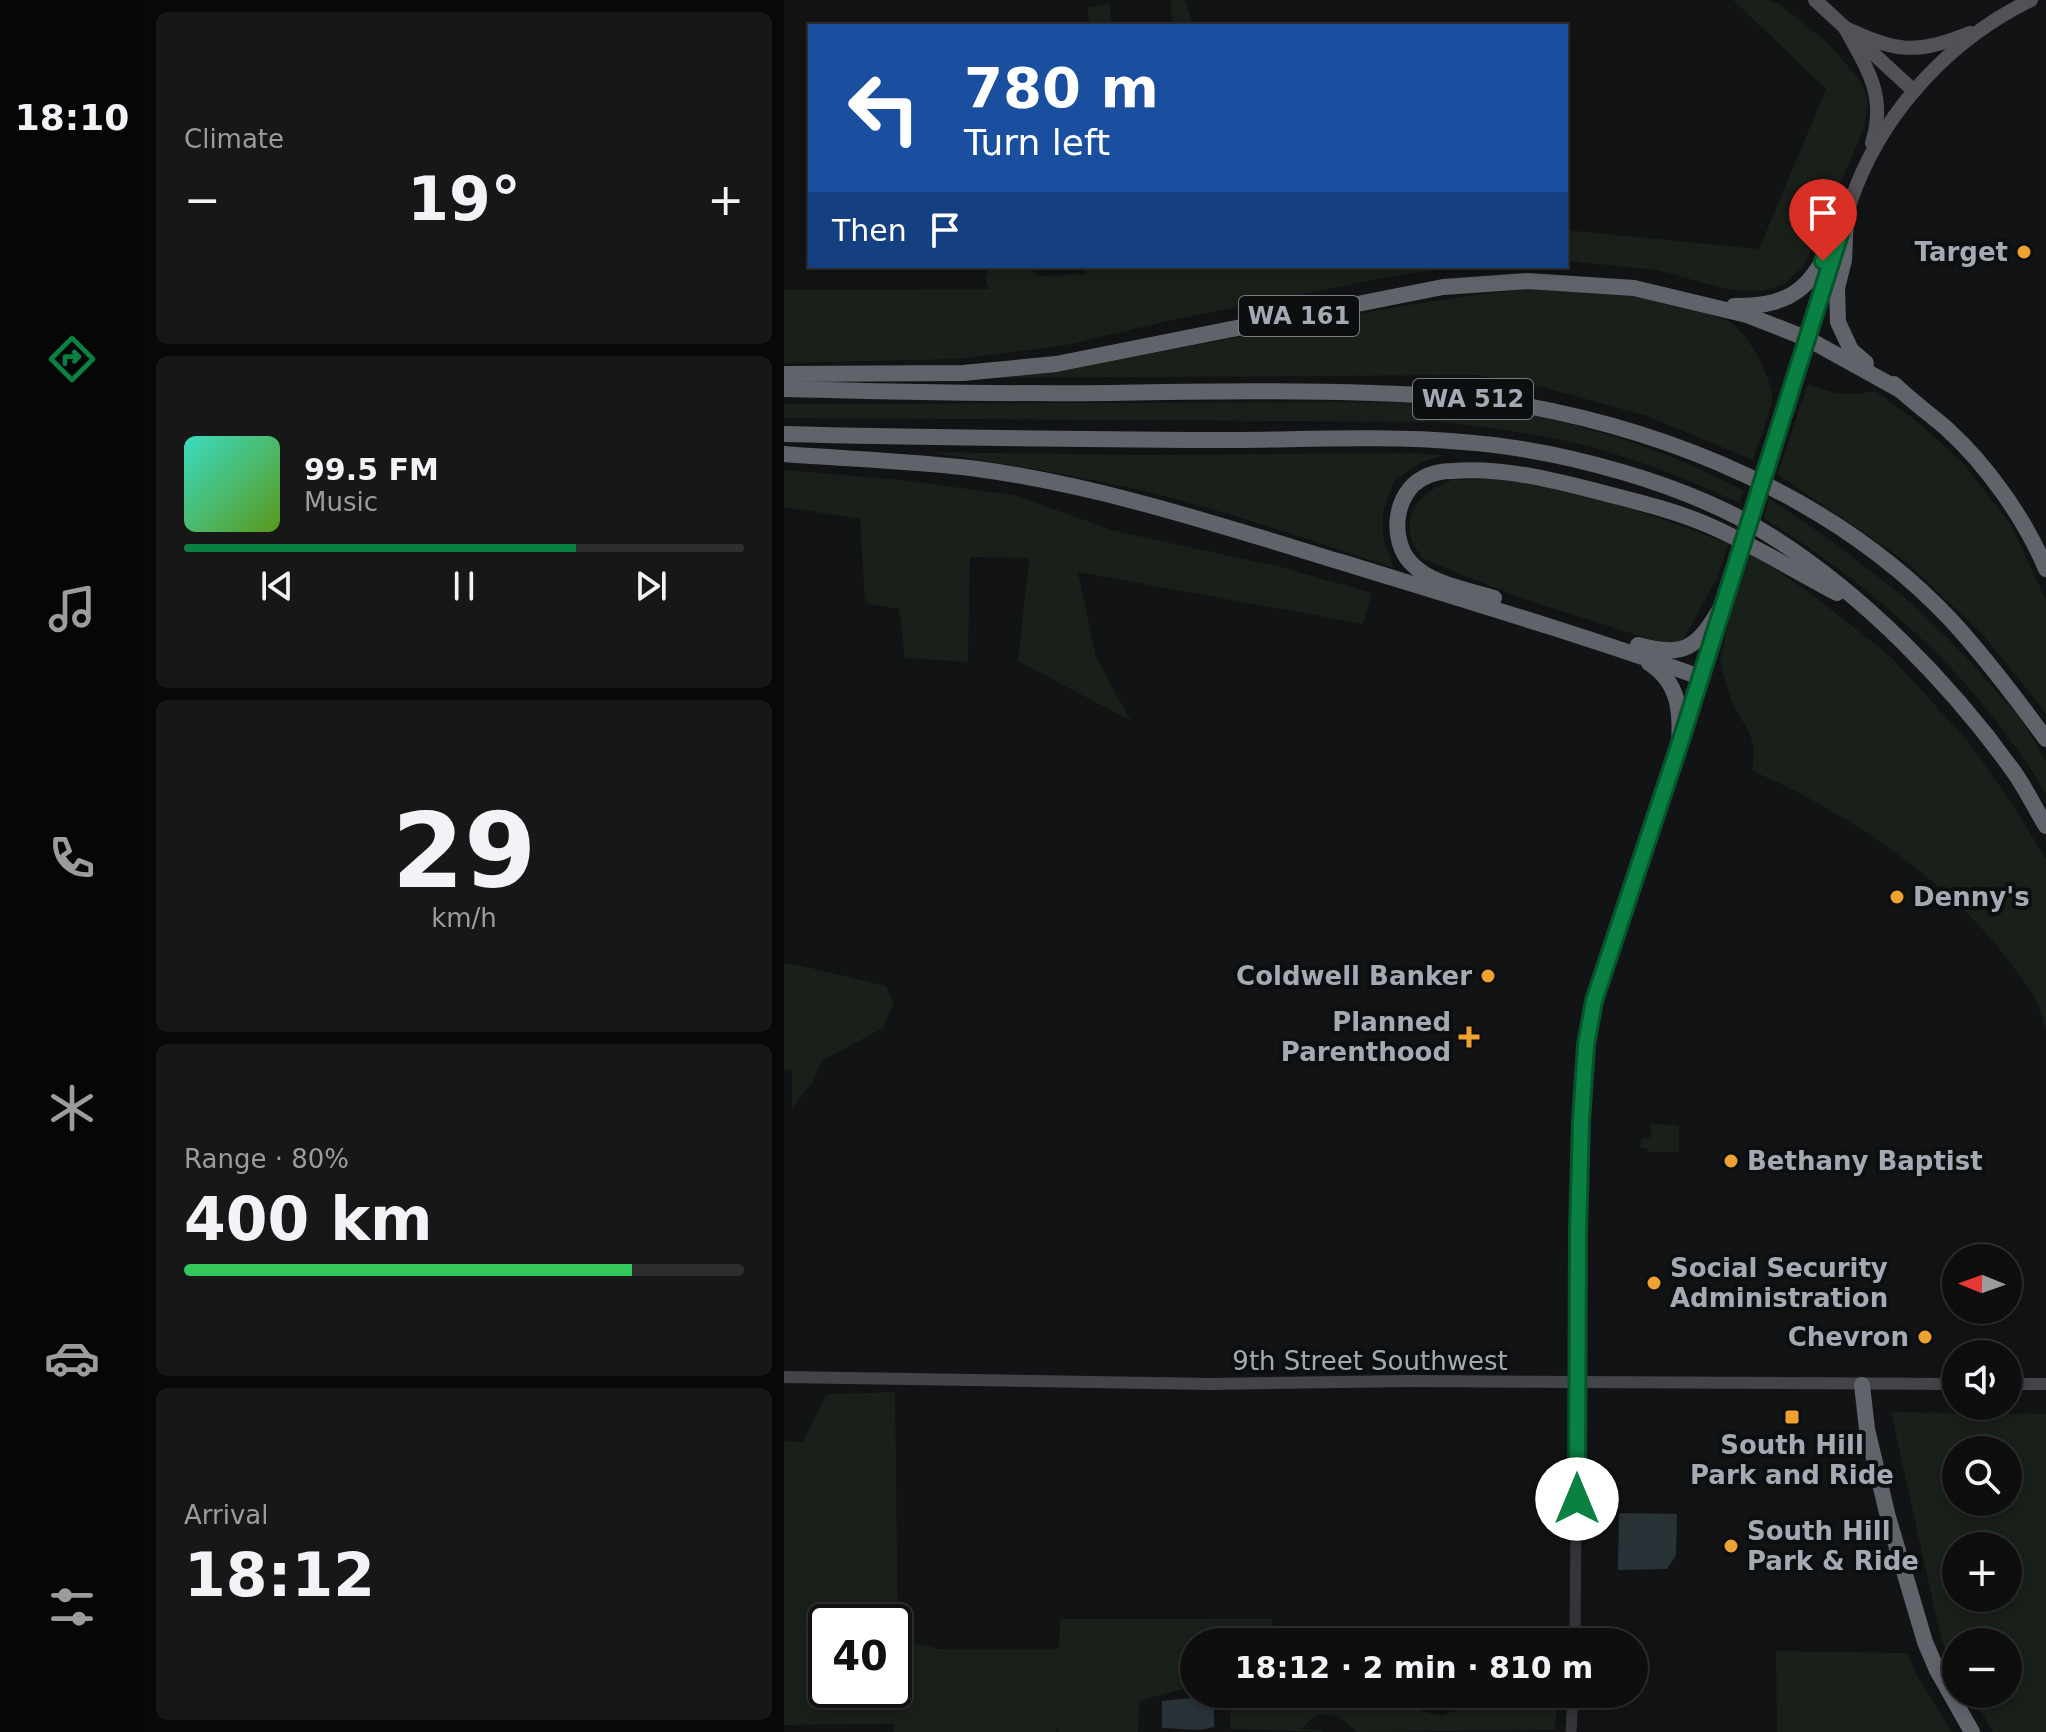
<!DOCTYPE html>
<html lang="en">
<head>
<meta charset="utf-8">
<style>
  :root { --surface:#0e0e0f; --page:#171718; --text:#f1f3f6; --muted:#9b9c9e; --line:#2e2e2f; --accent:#0b8043 }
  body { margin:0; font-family:"DejaVu Sans",sans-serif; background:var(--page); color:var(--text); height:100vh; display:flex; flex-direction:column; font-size:30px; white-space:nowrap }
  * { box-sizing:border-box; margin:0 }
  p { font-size:26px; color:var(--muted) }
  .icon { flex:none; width:44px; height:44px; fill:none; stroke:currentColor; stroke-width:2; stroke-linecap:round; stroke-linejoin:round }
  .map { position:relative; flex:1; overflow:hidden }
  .drawer { display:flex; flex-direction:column; gap:12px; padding:12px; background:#080808; width:640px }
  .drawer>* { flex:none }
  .hud { position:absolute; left:24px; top:24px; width:760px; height:244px; border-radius:0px; box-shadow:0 4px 12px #0003,0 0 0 2px var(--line); background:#1a4fa0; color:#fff; overflow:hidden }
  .needle { width:52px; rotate:271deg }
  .controls { position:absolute; left:1158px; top:1244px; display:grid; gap:16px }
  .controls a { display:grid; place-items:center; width:80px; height:80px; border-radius:50%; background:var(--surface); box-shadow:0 4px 12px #0003,0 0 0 2px var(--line); font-size:40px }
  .speed { position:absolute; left:24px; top:1604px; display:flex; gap:16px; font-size:40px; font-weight:700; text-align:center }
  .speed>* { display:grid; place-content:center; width:104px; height:104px; border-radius:50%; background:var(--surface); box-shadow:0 4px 12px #0003,0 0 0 2px var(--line); line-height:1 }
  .speed .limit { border:4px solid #111; border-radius:12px; background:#fff; color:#111 }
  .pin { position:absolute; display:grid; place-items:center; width:68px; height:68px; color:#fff; margin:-82px -34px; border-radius:50% 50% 50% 0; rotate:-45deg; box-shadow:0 0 8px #0007 }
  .pin .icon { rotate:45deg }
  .me { position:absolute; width:88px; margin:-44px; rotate:0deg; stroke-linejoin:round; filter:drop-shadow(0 0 6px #0008) }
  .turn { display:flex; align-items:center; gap:28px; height:168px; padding:0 24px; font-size:36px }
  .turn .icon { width:104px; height:104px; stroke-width:2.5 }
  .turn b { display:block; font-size:56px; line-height:68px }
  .then { display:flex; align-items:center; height:76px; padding:0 24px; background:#0003; gap:16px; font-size:30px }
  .big { font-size:60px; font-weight:600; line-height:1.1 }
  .drawer .card { flex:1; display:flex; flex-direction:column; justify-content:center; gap:12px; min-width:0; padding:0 28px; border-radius:12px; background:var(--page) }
  .drawer .dial { align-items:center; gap:0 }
  .dial b { font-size:104px; line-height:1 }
  .song { display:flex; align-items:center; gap:24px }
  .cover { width:96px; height:96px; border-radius:12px; background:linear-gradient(135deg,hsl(170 70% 55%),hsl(90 70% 35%)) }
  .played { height:8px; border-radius:4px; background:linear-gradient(90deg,var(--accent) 70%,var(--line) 70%) }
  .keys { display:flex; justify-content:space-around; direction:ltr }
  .heat { display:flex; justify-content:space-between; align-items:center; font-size:44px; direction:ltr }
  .charge { height:12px; border-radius:6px; background:linear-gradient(90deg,#34c759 80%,var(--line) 0) }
  .trip { position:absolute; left:396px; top:1628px; width:468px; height:80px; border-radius:40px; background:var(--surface); box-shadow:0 4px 12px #0003,0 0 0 2px var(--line); font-weight:600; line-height:80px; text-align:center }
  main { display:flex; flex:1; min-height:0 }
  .tabs { display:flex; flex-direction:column; width:144px; justify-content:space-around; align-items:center; background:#060606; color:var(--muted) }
  .tabs .icon { width:56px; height:56px }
  .tabs .selected { color:var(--accent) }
  .tabs b { font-size:36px; color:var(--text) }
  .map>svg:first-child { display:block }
  .green { fill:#191f19; fill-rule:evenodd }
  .water { fill:#293237 }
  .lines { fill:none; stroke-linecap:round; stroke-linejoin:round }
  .tertiary { stroke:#343539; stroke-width:11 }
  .secondary { stroke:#424449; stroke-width:12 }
  .primary { stroke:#505258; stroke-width:14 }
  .motorway { stroke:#60636a; stroke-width:16 }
  .primary-bridge { stroke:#505258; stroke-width:14 }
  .route-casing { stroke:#07532c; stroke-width:20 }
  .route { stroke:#0b8043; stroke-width:14 }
  .poi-dot { fill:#eda232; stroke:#0d0e0f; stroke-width:3 }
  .labels { text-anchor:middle; stroke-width:8; stroke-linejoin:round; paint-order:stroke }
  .shield { fill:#0d0e0f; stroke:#777b82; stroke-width:2 }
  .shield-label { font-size:24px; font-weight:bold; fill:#a4aab4 }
  .poi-label { font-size:26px; font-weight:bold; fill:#a4aab4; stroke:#0d0e0f; text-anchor:end }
  .street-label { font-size:26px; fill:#a4aab4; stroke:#0d0e0f }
</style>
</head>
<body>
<main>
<nav class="tabs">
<b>18:10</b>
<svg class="icon selected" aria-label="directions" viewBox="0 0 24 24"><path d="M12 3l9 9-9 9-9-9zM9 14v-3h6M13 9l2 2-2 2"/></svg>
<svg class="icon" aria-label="music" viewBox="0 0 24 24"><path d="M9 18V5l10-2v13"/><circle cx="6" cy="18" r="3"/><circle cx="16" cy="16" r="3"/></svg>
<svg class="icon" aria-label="phone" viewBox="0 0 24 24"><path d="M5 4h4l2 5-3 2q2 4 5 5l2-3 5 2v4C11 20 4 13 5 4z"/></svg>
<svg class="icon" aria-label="climate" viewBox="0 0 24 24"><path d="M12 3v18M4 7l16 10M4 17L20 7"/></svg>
<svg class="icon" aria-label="car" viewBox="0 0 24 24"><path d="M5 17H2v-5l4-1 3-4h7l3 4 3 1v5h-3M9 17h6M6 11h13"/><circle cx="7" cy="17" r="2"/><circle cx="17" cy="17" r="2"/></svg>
<svg class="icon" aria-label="filters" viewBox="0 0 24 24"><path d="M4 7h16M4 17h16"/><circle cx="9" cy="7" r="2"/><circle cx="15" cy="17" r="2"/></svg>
</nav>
<section class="drawer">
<div class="card"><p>Climate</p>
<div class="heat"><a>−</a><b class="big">19°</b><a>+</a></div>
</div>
<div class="card">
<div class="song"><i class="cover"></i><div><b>99.5 FM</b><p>Music</p></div></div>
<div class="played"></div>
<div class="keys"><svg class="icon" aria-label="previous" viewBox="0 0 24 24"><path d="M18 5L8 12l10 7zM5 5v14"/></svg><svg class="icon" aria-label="pause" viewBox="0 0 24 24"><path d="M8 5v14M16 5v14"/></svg><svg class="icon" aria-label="next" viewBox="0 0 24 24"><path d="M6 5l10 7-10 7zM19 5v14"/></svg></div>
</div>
<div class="card dial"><b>29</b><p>km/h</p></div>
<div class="card"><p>Range · 80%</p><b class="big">400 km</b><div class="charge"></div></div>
<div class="card"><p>Arrival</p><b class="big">18:12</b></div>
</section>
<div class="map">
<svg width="1262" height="1732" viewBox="0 0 1262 1732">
  <rect width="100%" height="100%" fill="#121314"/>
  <g class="green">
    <path d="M 388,0 L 401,0 L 410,26 L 389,26 L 386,3 Z"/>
    <path d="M 949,0 L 984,0 L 995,4 L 1043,42 L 1071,74 L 1081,89 L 1084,107 L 1079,131 L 1021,264 L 1001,284 L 979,291 L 946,290 L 873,270 L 782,261 L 782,230 L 975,249 L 1042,89 Z"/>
    <path d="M 326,4 L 327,26 L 305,26 L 304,7 Z"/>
    <path d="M 205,266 L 244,266 L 255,276 L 301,274 L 302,266 L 688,266 L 615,275 L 388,320 L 283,345 L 176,359 L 0,363 L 0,290 L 205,289 L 201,278 Z"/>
    <path d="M 775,287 C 810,288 925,306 950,325 C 965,336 987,377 988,395 C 988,412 974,443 969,460 L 863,416 L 762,388 L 692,375 L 202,378 C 273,369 343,359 413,345 C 534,322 653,295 775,287 Z"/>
    <path d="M 1024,384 C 1048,394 1065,397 1091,391 L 1135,423 L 1179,463 L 1226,523 L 1262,600 L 1262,713 L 1198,634 L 1121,561 L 993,474 Z"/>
    <path d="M 550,402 C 601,403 653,402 704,408 C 793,420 881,449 960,491 L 955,503 C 901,478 844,455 786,442 C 744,432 700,427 657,422 L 0,418 L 0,404 Z"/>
    <path d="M 145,452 L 364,455 L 626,453 L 661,455 L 638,462 L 610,481 L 599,511 L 599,537 L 610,568 C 536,543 463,518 387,498 C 308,477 226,465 145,452 Z"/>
    <path d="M 0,470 L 118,480 L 230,495 L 331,531 L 493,566 L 588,593 L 579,624 L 294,572 L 312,657 L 347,721 L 234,661 L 245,558 L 186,557 L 184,662 L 121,658 L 115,609 L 81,603 L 76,519 L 0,507 Z"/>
    <path d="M 668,480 C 687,480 706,477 724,480 C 800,491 874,516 945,544 L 933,578 L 899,640 L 886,645 L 874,642 L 734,597 L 639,559 C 610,524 631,493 668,480 Z"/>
    <path d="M 985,498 L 1052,544 L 1129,604 L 1182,657 L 1236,718 L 1262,761 L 1262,794 C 1192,676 1095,591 980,518 Z"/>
    <path d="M 967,553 L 1026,593 L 1106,656 L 1184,741 L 1227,802 L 1262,859 L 1262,1030 C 1259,1021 1256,1010 1252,1001 C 1247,990 1239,980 1232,971 C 1174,886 1062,811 968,771 L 970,750 L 966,734 L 947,701 L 936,661 L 947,613 Z"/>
    <path d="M 5,963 L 102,986 L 110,1003 L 99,1028 L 38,1061 L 28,1083 L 8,1108 L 8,1070 L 0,1069 L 0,964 Z"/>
    <path d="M 867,1124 L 895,1125 L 895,1152 L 864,1152 L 864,1149 L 856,1148 L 857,1139 L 866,1138 Z"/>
    <path d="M 111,1392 L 114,1629 L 132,1643 L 155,1649 L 275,1649 L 276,1619 L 487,1619 L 494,1642 L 410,1642 L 410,1686 L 355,1701 L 354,1732 L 274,1732 L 274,1727 L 272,1732 L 110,1732 L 109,1724 L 0,1725 L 0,1441 L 19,1442 L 42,1394 ZM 42,1622 L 110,1622 L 110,1690 L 42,1690 Z"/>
    <path d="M 1107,1412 L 1262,1414 L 1262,1732 L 1209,1732 L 1187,1694 L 1224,1694 L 1224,1642 L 1172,1642 L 1172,1666 L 1157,1639 ZM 1172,1450 L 1224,1450 L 1224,1502 L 1172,1502 ZM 1172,1546 L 1224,1546 L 1224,1598 L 1172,1598 Z"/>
    <path d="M 992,1651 L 1124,1653 L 1131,1672 L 1168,1732 L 993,1732 Z"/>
    <path d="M 447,1694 L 628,1694 L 637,1711 L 657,1716 L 719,1694 L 773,1694 L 771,1730 L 573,1732 L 554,1716 L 533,1714 L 517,1729 L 538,1730 L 538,1732 L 446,1729 Z"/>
  </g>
  <g class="water">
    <path d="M 835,1513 L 893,1514 L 892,1555 L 883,1569 L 834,1570 Z"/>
    <path d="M 427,1696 L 430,1698 L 430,1727 L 417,1730 L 378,1728 L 378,1701 Z"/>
  </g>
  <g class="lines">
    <g class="tertiary">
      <path d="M 791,1642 L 794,1233 L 802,1045 L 816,982 L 916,677"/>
      <path d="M 787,1732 L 789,1694"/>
    </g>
    <g class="secondary">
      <path d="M 0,1377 L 427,1384 L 626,1381 L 1172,1384"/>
      <path d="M 1224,1384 L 1262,1384"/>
    </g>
    <g class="primary">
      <path d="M 1031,0 L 1130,91"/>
      <path d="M 1061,28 C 1114,52 1130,55 1186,33"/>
      <path d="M 1061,28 C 1083,69 1103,95 1088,143"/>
      <path d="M 993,436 C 1008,388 1024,340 1039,291 C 1050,257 1059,221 1072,187 C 1104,106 1169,38 1247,0"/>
      <path d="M 916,677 L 951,564"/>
    </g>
    <g class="motorway">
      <path d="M 1062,215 L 1060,260 L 1053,288 L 1054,322 L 1067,350 L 1082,363"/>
      <path d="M 950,306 C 1021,307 1031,277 1060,220"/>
      <path d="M 0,374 L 179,373 L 272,364 L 659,287 L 744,281 L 850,288 L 963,315 L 1024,339 L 1116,390"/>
      <path d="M 1110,384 C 1126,400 1145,413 1162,428 C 1203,465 1241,519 1262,569"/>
      <path d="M 0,389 C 109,392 217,394 326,393 C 413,391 501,390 589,393 C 632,395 677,395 720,402 C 884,429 1051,497 1167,620 C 1202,658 1232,698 1262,739"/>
      <path d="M 0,434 C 144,438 287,439 431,440 C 514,440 597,435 679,442 C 776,449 905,484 987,536 C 1079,594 1167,684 1230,772 C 1242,789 1251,808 1262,826"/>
      <path d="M 0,454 C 64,459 130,461 194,469 C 317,486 438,526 557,562 C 677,599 798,635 916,677"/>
      <path d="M 710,598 C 684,590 646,584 627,563 C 605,540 610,493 639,478 C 648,473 659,471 669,471 C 723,467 778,482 831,496 C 862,504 894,512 924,525 C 968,544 1011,571 1053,593"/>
      <path d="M 854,645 C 900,658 913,648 936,609"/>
      <path d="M 865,663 C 896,683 897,713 895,746"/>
      <path d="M 1078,1385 L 1083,1429 L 1104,1517 L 1141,1642 L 1153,1670 L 1188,1732"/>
    </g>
    <path class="primary-bridge" d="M 951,564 L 993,436"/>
  </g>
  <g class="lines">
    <defs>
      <path id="route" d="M 793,1499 L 794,1233 L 797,1121 L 802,1045 L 810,1001 L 895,746 L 1062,215 L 1039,261"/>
    </defs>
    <use href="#route" class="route-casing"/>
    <use href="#route" class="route"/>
  </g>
  <g class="poi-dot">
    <circle cx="1240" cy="252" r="8"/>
    <circle cx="1113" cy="897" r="8"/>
    <circle cx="704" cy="976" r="8"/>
    <path d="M681 1025h8v8h8v8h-8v8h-8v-8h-8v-8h8z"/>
    <circle cx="947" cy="1161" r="8"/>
    <circle cx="870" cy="1283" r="8"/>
    <circle cx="1141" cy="1337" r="8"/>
    <rect x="1000" y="1409" width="16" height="16" rx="4"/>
    <circle cx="947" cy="1546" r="8"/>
  </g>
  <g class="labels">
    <g class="shield">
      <rect x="455" y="296" width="120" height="40" rx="6"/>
      <rect x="629" y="379" width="120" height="40" rx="6"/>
    </g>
    <g class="shield-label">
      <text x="515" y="324">WA 161</text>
      <text x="689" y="407">WA 512</text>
    </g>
    <g class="poi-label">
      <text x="1224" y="261">Target</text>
      <text x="1129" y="906" text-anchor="start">Denny's</text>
      <text x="688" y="985">Coldwell Banker</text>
      <text x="667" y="1031">Planned<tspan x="667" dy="30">Parenthood</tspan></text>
      <text x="963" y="1170" text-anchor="start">Bethany Baptist</text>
      <text x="886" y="1277" text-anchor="start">Social Security<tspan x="886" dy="30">Administration</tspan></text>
      <text x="1125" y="1346">Chevron</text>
      <text x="1008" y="1454" text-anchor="middle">South Hill<tspan x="1008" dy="30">Park and Ride</tspan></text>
      <text x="963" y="1540" text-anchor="start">South Hill<tspan x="963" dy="30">Park &amp; Ride</tspan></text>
    </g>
    <g class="street-label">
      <text x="586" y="1370">9th Street Southwest</text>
    </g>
  </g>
</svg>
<div class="controls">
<a><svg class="needle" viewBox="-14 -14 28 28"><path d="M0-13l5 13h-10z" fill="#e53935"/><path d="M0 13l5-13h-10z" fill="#9b9c9e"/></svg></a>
<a><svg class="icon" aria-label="sound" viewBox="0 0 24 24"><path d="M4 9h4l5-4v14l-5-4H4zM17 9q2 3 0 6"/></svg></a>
<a><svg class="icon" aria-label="search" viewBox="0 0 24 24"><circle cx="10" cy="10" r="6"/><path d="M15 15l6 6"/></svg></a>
<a>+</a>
<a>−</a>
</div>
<div class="speed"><div class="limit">40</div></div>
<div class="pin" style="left:1039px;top:261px;background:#d93025"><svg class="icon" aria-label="arrive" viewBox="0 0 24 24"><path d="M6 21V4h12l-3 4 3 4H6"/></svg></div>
<svg class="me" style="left:793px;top:1499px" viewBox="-20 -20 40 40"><circle r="19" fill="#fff"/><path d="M0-13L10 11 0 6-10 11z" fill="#0b8043"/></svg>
<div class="trip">18:12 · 2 min · 810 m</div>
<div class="hud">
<div class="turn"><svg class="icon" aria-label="left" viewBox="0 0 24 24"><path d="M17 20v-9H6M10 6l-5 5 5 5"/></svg><div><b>780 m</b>Turn left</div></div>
<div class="then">Then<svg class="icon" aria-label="arrive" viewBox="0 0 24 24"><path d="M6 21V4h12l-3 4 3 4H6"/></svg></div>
</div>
</div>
</main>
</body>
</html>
